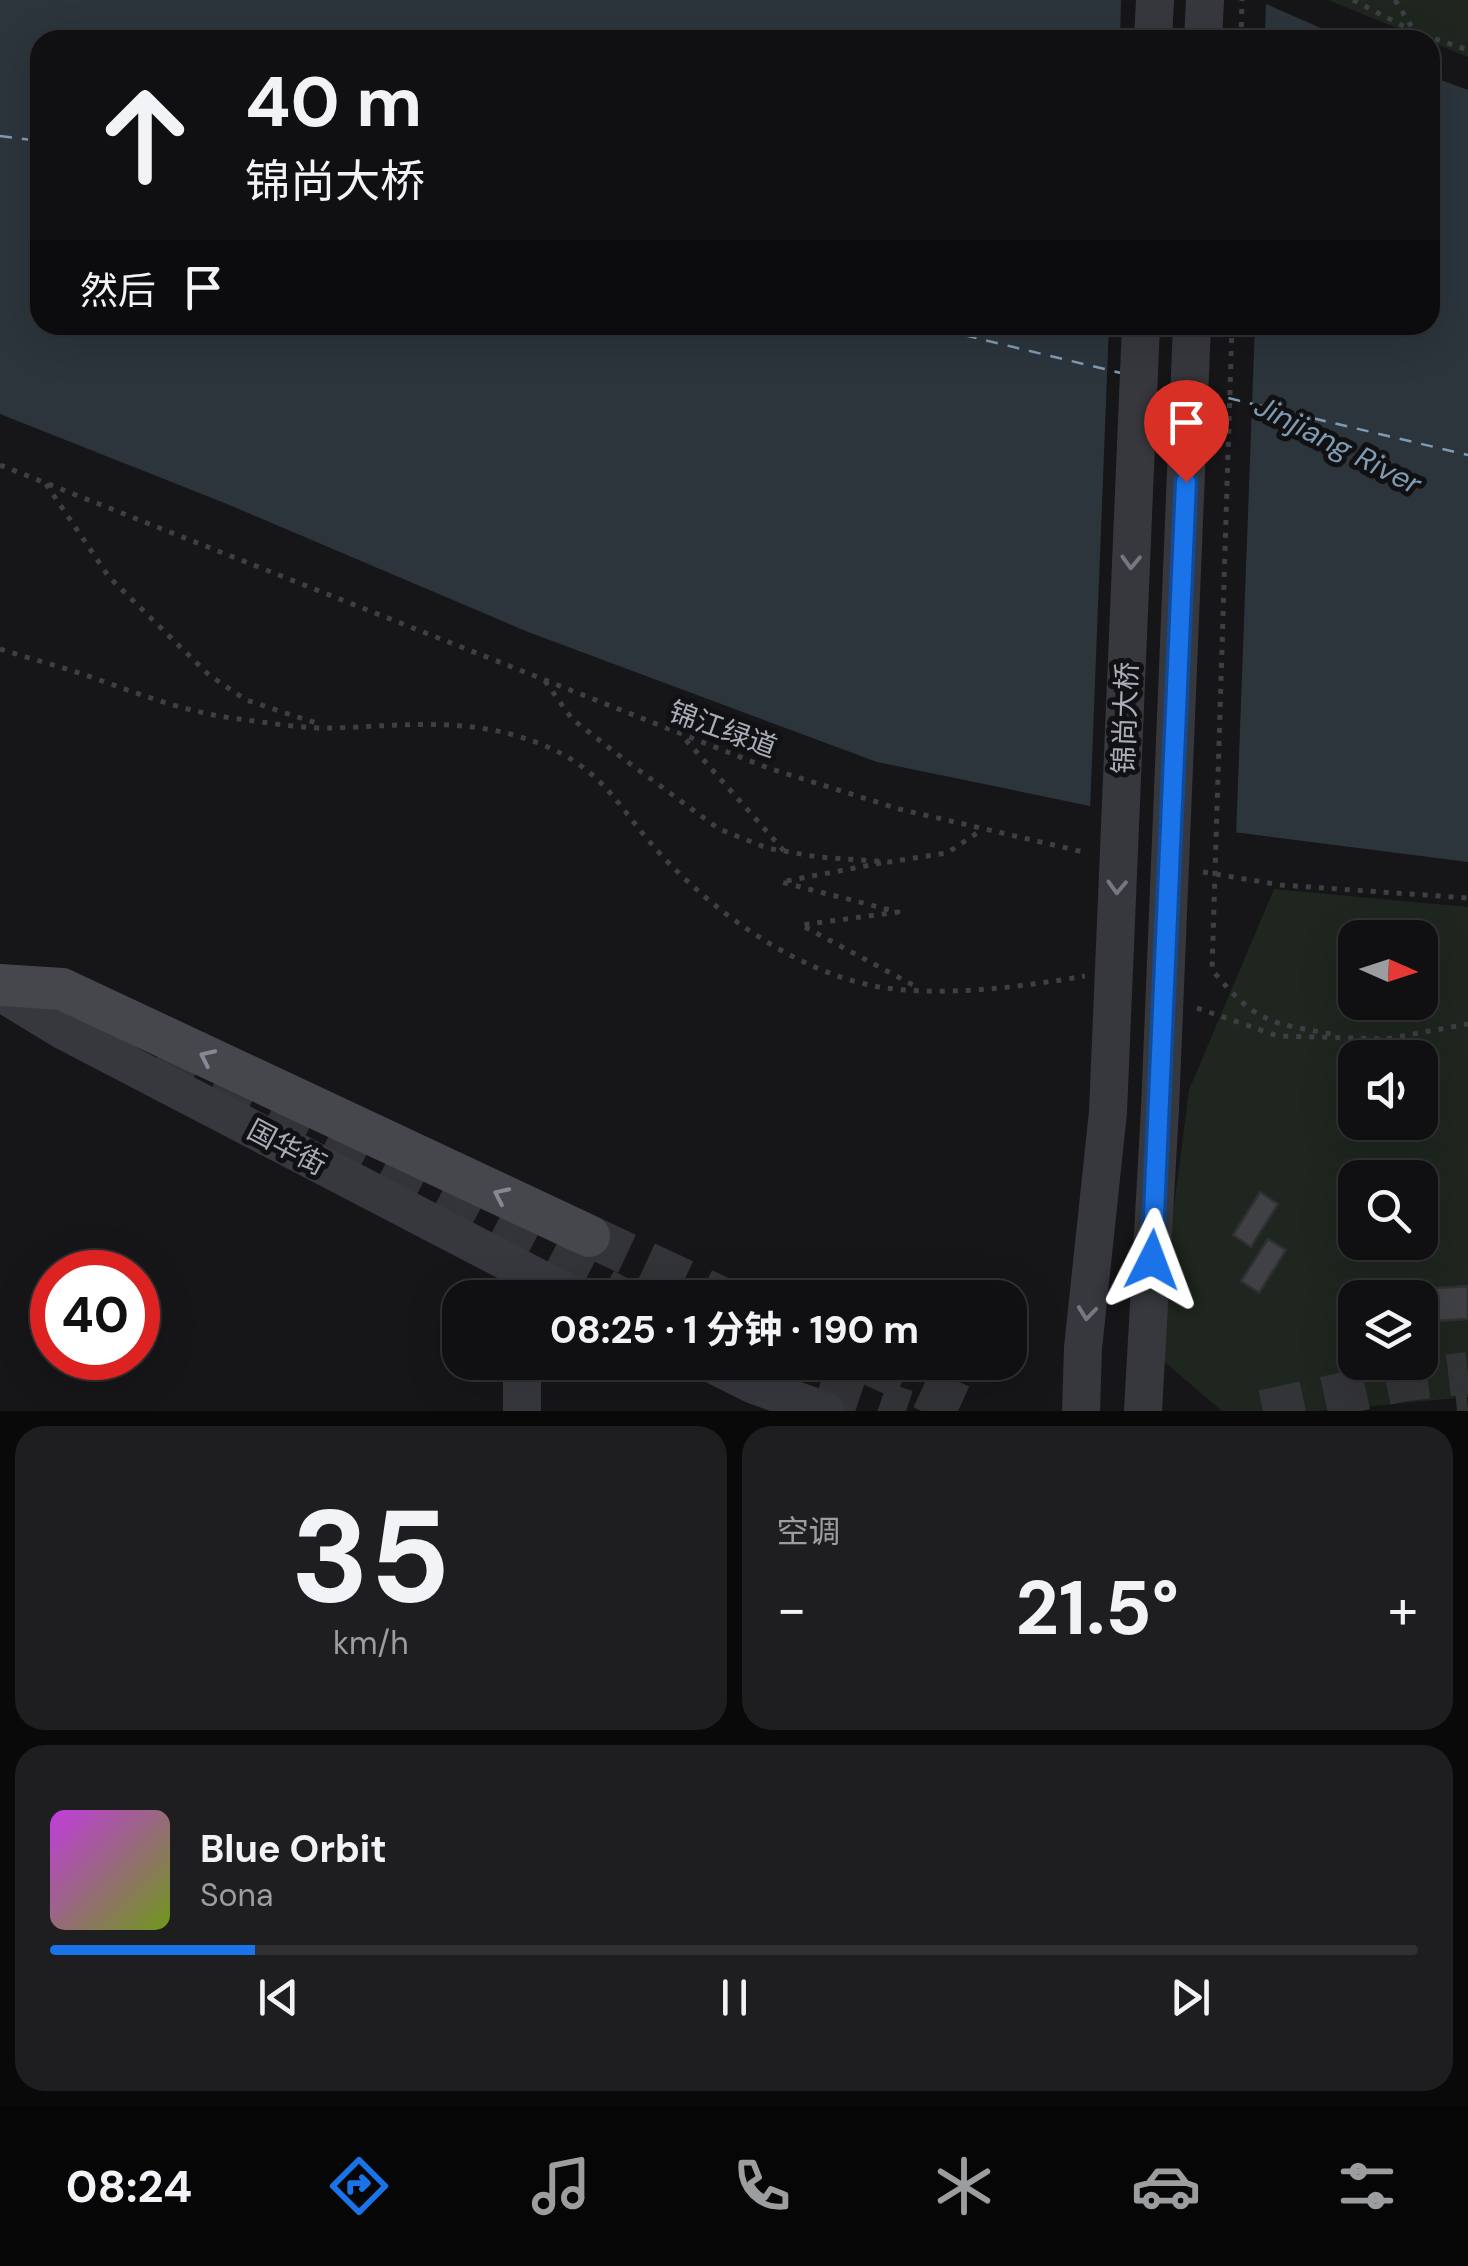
<!DOCTYPE html>
<html lang="zh">
<head>
<meta charset="utf-8">
<style>
  :root { --surface:#101012; --page:#1e1e20; --text:#f1f3f6; --muted:#9c9d9f; --line:#303032; --accent:#1a73e8 }
  body { margin:0; font-family:"DM Sans","Noto Sans SC",sans-serif; background:var(--page); color:var(--text); height:100vh; display:flex; flex-direction:column; font-size:38px; white-space:nowrap }
  * { box-sizing:border-box; margin:0 }
  p { font-size:32px; color:var(--muted) }
  .icon { flex:none; width:55px; height:55px; fill:none; stroke:currentColor; stroke-width:2; stroke-linecap:round; stroke-linejoin:round }
  .map { position:relative; height:1411px; overflow:hidden }
  .panel { display:flex; flex-direction:column; gap:15px; padding:15px; background:#09090a; flex:1 }
  .panel>* { flex:none }
  .hud { position:absolute; left:30px; top:30px; width:1410px; height:305px; border-radius:30px; box-shadow:0 10px 40px #0002,0 0 0 2px var(--line); background:#101012; color:var(--text); overflow:hidden }
  .needle { width:65px; rotate:93deg }
  .buttons { position:absolute; left:1338px; top:920px; display:grid; gap:20px }
  .buttons a { display:grid; place-items:center; width:100px; height:100px; border-radius:20px; background:var(--surface); box-shadow:0 10px 40px #0002,0 0 0 2px var(--line); font-size:50px }
  .speed { position:absolute; left:30px; top:1250px; display:flex; gap:20px; font-size:50px; font-weight:700; text-align:center }
  .speed>* { display:grid; place-content:center; width:130px; height:130px; border-radius:50%; background:var(--surface); box-shadow:0 10px 40px #0002,0 0 0 2px var(--line); line-height:1 }
  .speed .limit { border:15px solid #d22; background:#fff; color:#111 }
  .pin { position:absolute; display:grid; place-items:center; width:85px; height:85px; color:#fff; margin:-102px -42px; border-radius:50% 50% 50% 0; rotate:-45deg; box-shadow:0 0 10px #0007 }
  .pin .icon { rotate:45deg }
  .me { position:absolute; width:110px; margin:-55px; rotate:3deg; stroke-linejoin:round; filter:drop-shadow(0 0 8px #0008) }
  .turn { display:flex; align-items:center; gap:35px; height:210px; padding:0 50px; font-size:45px }
  .turn .icon { width:130px; height:130px; stroke-width:2.5 }
  .turn b { display:block; font-size:70px; line-height:85px }
  .then { display:flex; align-items:center; height:95px; padding:0 50px; background:#0003; gap:20px; font-size:38px }
  .big { font-size:75px; font-weight:700; line-height:1.1 }
  .panel .card { flex:1; display:flex; flex-direction:column; justify-content:center; gap:15px; min-width:0; padding:0 35px; border-radius:30px; background:var(--page) }
  .panel .dial { align-items:center; gap:0 }
  .dial b { font-size:130px; line-height:1 }
  .song { display:flex; align-items:center; gap:30px }
  .cover { width:120px; height:120px; border-radius:15px; background:linear-gradient(135deg,hsl(290 70% 55%),hsl(80 70% 35%)) }
  .played { height:10px; border-radius:5px; background:linear-gradient(90deg,var(--accent) 15%,var(--line) 15%) }
  .keys { display:flex; justify-content:space-around; direction:ltr }
  .heat { display:flex; justify-content:space-between; align-items:center; font-size:55px; direction:ltr }
  .panel .tiles { flex:1; display:grid; gap:15px; grid-template-columns:1fr 1fr }
  .card:last-child { grid-column:span 2 }
  .trip { position:absolute; left:442px; top:1280px; width:585px; height:100px; border-radius:30px; background:var(--surface); box-shadow:0 10px 40px #0002,0 0 0 2px var(--line); font-weight:700; line-height:100px; text-align:center }
  .tabs { display:flex; height:160px; justify-content:space-around; align-items:center; background:#060607; color:var(--muted) }
  .tabs .icon { width:70px; height:70px }
  .tabs .selected { color:var(--accent) }
  .tabs b { font-size:45px; color:var(--text) }
  .map>svg:first-child { display:block }
  .green { fill:#1e261f; fill-rule:evenodd }
  .water { fill:#2c353c }
  .pier { fill:#161618 }
  .lines { fill:none; stroke-linecap:round; stroke-linejoin:round }
  .ferry { stroke:#7f9bb3; stroke-width:2.5; stroke-dasharray:12 10; stroke-linecap:butt }
  .building { fill:#404145; stroke:#303034; stroke-width:2.5 }
  .secondary-tunnel { stroke:#333438; stroke-width:42; stroke-dasharray:42 21; stroke-linecap:butt }
  .path { stroke:#3d3f44; stroke-width:5; stroke-dasharray:5 8; stroke-linecap:butt }
  .tertiary { stroke:#37383d; stroke-width:38 }
  .secondary { stroke:#45474d; stroke-width:42 }
  .oneway { stroke:#757881 }
  .oneway2 { stroke:#858993 }
  .route-casing { stroke:#114b97; stroke-width:25 }
  .route { stroke:#1a73e8; stroke-width:18 }
  .labels { text-anchor:middle; stroke-width:10; stroke-linejoin:round; paint-order:stroke }
  .street-label { font-size:28px; fill:#a8adb8; stroke:#111113 }
  .water-label { font-size:30px; font-style:italic; fill:#7f9bb3; stroke:#111113 }
</style>
</head>
<body>
<div class="map">
<svg width="1468" height="1411" viewBox="0 0 1468 1411">
  <rect width="100%" height="100%" fill="#161618"/>
  <g class="green">
    <path d="M 1328,0 L 1468,0 L 1468,57 Z"/>
    <path d="M 1274,889 L 1468,907 L 1468,1397 L 1317,1411 L 1222,1411 L 1155,1354 L 1189,1090 ZM 1355,938 L 1420,938 L 1420,1002 L 1355,1002 ZM 1355,1058 L 1420,1058 L 1420,1122 L 1355,1122 ZM 1355,1178 L 1420,1178 L 1420,1242 L 1355,1242 ZM 1355,1298 L 1420,1298 L 1420,1362 L 1355,1362 Z"/>
  </g>
  <path class="water" d="M 0,0 L 1257,0 L 1348,40 L 40,40 L 40,325 L 1430,325 L 1430,76 L 1468,90 L 1468,862 L 1187,826 L 877,762 L 528,632 L 227,504 L 0,414 Z"/>
  <g class="pier">
    <path d="M 1121,0 L 1266,0 L 1265,40 L 1120,40 Z"/>
    <path d="M 1109,325 L 1255,325 L 1236,837 L 1090,811 Z"/>
  </g>
  <g class="lines">
    <g class="ferry">
      <path d="M 0,136 L 40,141"/>
      <path d="M 922,325 L 1121,373"/>
      <path d="M 1207,393 L 1468,455"/>
    </g>
  </g>
  <g class="building">
    <path d="M 1260,1192 L 1278,1204 L 1251,1247 L 1233,1235 Z"/>
    <path d="M 1268,1239 L 1286,1250 L 1259,1293 L 1241,1281 Z"/>
    <path d="M 1468,1286 L 1468,1319 L 1420,1322 L 1420,1289 Z"/>
  </g>
  <g class="lines">
    <g class="secondary-tunnel">
      <path d="M 101,1028 L 620,1298"/>
      <path d="M 589,1236 L 722,1298"/>
      <path d="M 761,1362 L 906,1411"/>
      <path d="M 865,1362 L 972,1411"/>
      <path d="M 1263,1411 L 1400,1381 L 1468,1373"/>
      <path d="M 1457,1411 L 1468,1410"/>
    </g>
    <g class="path">
      <path d="M 1353,0 L 1415,32 L 1468,50"/>
      <path d="M 1395,0 L 1413,29"/>
      <path d="M 1241,40 L 1242,0"/>
      <path d="M 1232,325 L 1212,970 C 1257,1024 1270,1023 1337,1035"/>
      <path d="M 0,465 L 768,768 L 899,809 L 1088,853"/>
      <path d="M 46,484 L 109,577 L 209,675 L 246,700 L 319,724"/>
      <path d="M 0,649 C 31,659 63,667 94,678 C 142,695 188,713 239,719 C 270,723 305,729 337,728 C 407,725 471,717 538,743 C 606,769 618,809 664,858 C 718,915 795,970 874,986 C 938,998 1021,987 1085,976"/>
      <path d="M 545,681 L 572,719 L 625,760 L 719,829 L 767,848 L 818,857 L 889,862 L 947,853 L 983,829"/>
      <path d="M 686,740 L 784,851"/>
      <path d="M 881,863 L 781,882 L 898,912 L 801,925 L 913,985"/>
      <path d="M 1203,872 L 1281,885 L 1468,898"/>
      <path d="M 1197,1008 L 1278,1036 L 1386,1039 L 1468,1024"/>
    </g>
    <g class="tertiary">
      <path d="M 1153,40 L 1155,0"/>
      <path d="M 1203,40 L 1205,0"/>
      <path d="M 0,992 L 64,1031 L 577,1298"/>
      <path d="M 708,1362 L 754,1385 L 826,1411"/>
      <path d="M 522,1411 L 522,1362"/>
      <path d="M 1081,1411 L 1083,1348 L 1108,1112 L 1141,325"/>
      <path d="M 1143,1411 L 1160,1109 L 1192,325"/>
    </g>
    <path class="secondary" d="M 0,985 L 62,989 L 589,1236"/>
  </g>
  <defs><path id="oneway-chevron" d="M-2-3.5L2.5 0L-2 3.5" fill="none" stroke-width="1.6" stroke-linecap="round" stroke-linejoin="round" transform="scale(2.5)"/></defs>
  <g class="oneway">
    <use href="#oneway-chevron" transform="translate(1131 562) rotate(92)"/>
    <use href="#oneway-chevron" transform="translate(1117 887) rotate(92)"/>
    <use href="#oneway-chevron" transform="translate(1087 1313) rotate(96)"/>
  </g>
  <g class="oneway2">
    <use href="#oneway-chevron" transform="translate(207 1057) rotate(-155)"/>
    <use href="#oneway-chevron" transform="translate(501 1195) rotate(-155)"/>
  </g>
  <g class="lines">
    <defs>
      <path id="route" d="M 1152,1260 L 1186,482"/>
    </defs>
    <use href="#route" class="route-casing"/>
    <use href="#route" class="route"/>
  </g>
  <g class="labels">
    <g class="street-label">
      <text transform="translate(1125 718) rotate(-88)" y="10">锦尚大桥</text>
      <text transform="translate(723 729) rotate(20)" y="10">锦江绿道</text>
      <text transform="translate(287 1147) rotate(28)" y="10">国华街</text>
    </g>
    <g class="water-label">
      <text transform="translate(1338 445) rotate(27)" y="10">Jinjiang River</text>
    </g>
  </g>
</svg>
<div class="buttons">
<a><svg class="needle" viewBox="-14 -14 28 28"><path d="M0-13l5 13h-10z" fill="#e53935"/><path d="M0 13l5-13h-10z" fill="#9c9d9f"/></svg></a>
<a><svg class="icon" aria-label="sound" viewBox="0 0 24 24"><path d="M4 9h4l5-4v14l-5-4H4zM17 9q2 3 0 6"/></svg></a>
<a><svg class="icon" aria-label="search" viewBox="0 0 24 24"><circle cx="10" cy="10" r="6"/><path d="M15 15l6 6"/></svg></a>
<a><svg class="icon" aria-label="layers" viewBox="0 0 24 24"><path d="M12 4l9 5-9 5-9-5zM3 14l9 5 9-5"/></svg></a>
</div>
<div class="speed"><div class="limit">40</div></div>
<div class="pin" style="left:1186px;top:482px;background:#d93025"><svg class="icon" aria-label="arrive" viewBox="0 0 24 24"><path d="M6 21V4h12l-3 4 3 4H6"/></svg></div>
<svg class="me" style="left:1152px;top:1260px" viewBox="-20 -20 40 40"><path d="M0-17L14 15 0 8-14 15z" fill="#1a73e8" stroke="#fff" stroke-width="4"/></svg>
<div class="trip">08:25 · 1 分钟 · 190 m</div>
<div class="hud">
<div class="turn"><svg class="icon" aria-label="ahead" viewBox="0 0 24 24"><path d="M12 20V5M6 11l6-6 6 6"/></svg><div><b>40 m</b>锦尚大桥</div></div>
<div class="then">然后<svg class="icon" aria-label="arrive" viewBox="0 0 24 24"><path d="M6 21V4h12l-3 4 3 4H6"/></svg></div>
</div>
</div>
<section class="panel">
<div class="tiles">
<div class="card dial"><b>35</b><p>km/h</p></div>
<div class="card"><p>空调</p>
<div class="heat"><a>−</a><b class="big">21.5°</b><a>+</a></div>
</div>
<div class="card">
<div class="song"><i class="cover"></i><div><b>Blue Orbit</b><p>Sona</p></div></div>
<div class="played"></div>
<div class="keys"><svg class="icon" aria-label="previous" viewBox="0 0 24 24"><path d="M18 5L8 12l10 7zM5 5v14"/></svg><svg class="icon" aria-label="pause" viewBox="0 0 24 24"><path d="M8 5v14M16 5v14"/></svg><svg class="icon" aria-label="next" viewBox="0 0 24 24"><path d="M6 5l10 7-10 7zM19 5v14"/></svg></div>
</div>
</div>
</section>
<nav class="tabs">
<b>08:24</b>
<svg class="icon selected" aria-label="directions" viewBox="0 0 24 24"><path d="M12 3l9 9-9 9-9-9zM9 14v-3h6M13 9l2 2-2 2"/></svg>
<svg class="icon" aria-label="music" viewBox="0 0 24 24"><path d="M9 18V5l10-2v13"/><circle cx="6" cy="18" r="3"/><circle cx="16" cy="16" r="3"/></svg>
<svg class="icon" aria-label="phone" viewBox="0 0 24 24"><path d="M5 4h4l2 5-3 2q2 4 5 5l2-3 5 2v4C11 20 4 13 5 4z"/></svg>
<svg class="icon" aria-label="climate" viewBox="0 0 24 24"><path d="M12 3v18M4 7l16 10M4 17L20 7"/></svg>
<svg class="icon" aria-label="car" viewBox="0 0 24 24"><path d="M5 17H2v-5l4-1 3-4h7l3 4 3 1v5h-3M9 17h6M6 11h13"/><circle cx="7" cy="17" r="2"/><circle cx="17" cy="17" r="2"/></svg>
<svg class="icon" aria-label="filters" viewBox="0 0 24 24"><path d="M4 7h16M4 17h16"/><circle cx="9" cy="7" r="2"/><circle cx="15" cy="17" r="2"/></svg>
</nav>
</body>
</html>
